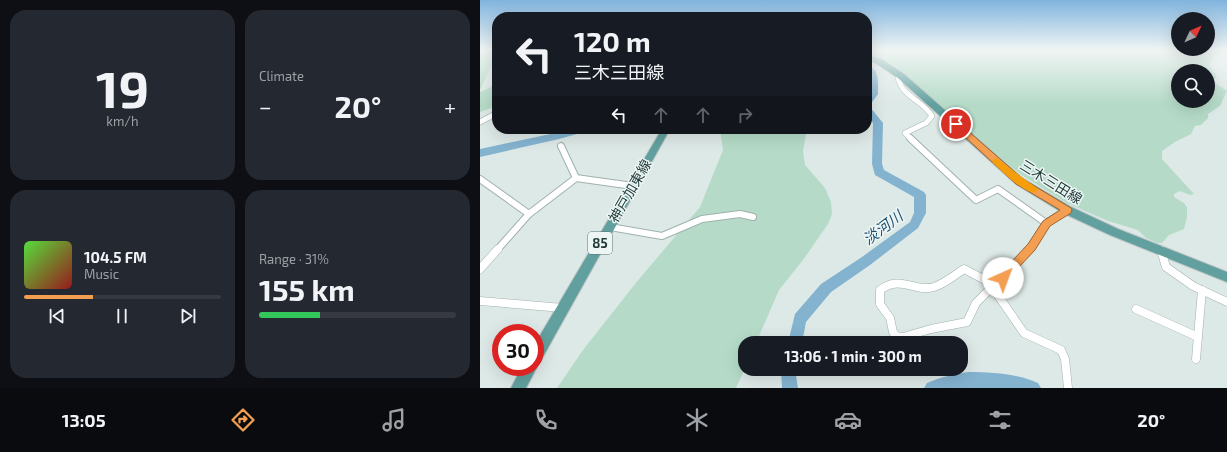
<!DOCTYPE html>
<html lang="en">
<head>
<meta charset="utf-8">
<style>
  :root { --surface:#171b24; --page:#242831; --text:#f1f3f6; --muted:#9ea1a6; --line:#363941; --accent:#f39e51 }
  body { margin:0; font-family:"Exo 2","Noto Sans JP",sans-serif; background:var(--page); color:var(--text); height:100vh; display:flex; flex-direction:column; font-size:15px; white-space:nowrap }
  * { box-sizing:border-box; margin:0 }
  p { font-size:13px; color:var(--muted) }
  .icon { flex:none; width:22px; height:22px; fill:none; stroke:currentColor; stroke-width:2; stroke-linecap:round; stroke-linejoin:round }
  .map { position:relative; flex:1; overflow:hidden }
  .drawer { display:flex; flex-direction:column; gap:10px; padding:10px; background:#0d0f14; width:480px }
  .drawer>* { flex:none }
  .top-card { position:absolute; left:12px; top:12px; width:380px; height:122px; border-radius:16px; box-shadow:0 4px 16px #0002; background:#171b24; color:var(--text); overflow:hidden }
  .needle { width:26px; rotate:46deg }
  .tools { position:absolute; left:691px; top:12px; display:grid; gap:8px }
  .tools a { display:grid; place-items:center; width:44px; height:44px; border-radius:50%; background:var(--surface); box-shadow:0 4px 16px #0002; font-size:20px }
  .speed { position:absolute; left:12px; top:324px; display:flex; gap:8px; font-size:20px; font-weight:700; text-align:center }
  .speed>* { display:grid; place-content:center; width:52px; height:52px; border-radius:50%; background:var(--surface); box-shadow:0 4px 16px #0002; line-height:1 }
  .speed .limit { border:6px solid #d22; background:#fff; color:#111 }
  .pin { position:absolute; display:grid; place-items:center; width:34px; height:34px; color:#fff; margin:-17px; border:2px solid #fff; border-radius:50%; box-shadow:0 1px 4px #0007 }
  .me { position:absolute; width:44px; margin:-22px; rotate:43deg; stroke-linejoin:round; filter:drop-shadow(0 0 3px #0008) }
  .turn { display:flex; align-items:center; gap:14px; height:84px; padding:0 16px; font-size:18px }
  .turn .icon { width:52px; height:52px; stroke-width:2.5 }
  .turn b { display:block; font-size:28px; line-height:34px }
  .lanes { display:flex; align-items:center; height:38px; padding:0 16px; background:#0003; justify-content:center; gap:20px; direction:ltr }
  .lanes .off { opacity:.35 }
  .big { font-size:30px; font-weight:700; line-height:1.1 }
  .drawer .widget { flex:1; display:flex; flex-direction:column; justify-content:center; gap:6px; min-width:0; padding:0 14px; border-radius:16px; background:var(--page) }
  .drawer .dial { align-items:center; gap:0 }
  .dial b { font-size:52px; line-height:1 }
  .song { display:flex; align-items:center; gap:12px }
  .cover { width:48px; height:48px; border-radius:6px; background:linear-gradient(135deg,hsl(110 70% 55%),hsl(0 70% 35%)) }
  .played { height:4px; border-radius:2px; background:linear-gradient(90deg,var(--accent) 35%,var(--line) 35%) }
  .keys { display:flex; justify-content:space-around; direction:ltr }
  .heat { display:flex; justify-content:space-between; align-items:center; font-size:22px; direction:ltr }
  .charge { height:6px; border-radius:3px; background:linear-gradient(90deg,#34c759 31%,var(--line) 0) }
  .drawer .tiles { flex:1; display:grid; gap:10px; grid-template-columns:repeat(2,1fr) }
  .trip { position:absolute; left:258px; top:336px; width:230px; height:40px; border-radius:16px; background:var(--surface); box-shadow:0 4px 16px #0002; font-weight:700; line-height:40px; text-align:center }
  .menu { display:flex; height:64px; justify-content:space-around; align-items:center; background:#090b0e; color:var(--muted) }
  .menu .icon { width:28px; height:28px }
  .menu .current { color:var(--accent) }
  .menu b { font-size:18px; color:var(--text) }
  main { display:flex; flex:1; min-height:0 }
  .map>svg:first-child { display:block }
  .green { fill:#b5dbc8; fill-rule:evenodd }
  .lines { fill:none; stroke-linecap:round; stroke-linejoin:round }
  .river { fill:#84b3d0; fill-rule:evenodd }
  .minor-far2-casing { stroke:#a0b1af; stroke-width:6 }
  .minor-far1-casing { stroke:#a0b1af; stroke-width:8 }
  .minor-casing { stroke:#a0b1af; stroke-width:9 }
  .primary-casing { stroke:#bcc4c3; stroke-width:2 }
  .minor-far2 { stroke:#fff; stroke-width:5 }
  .minor-far1 { stroke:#fff; stroke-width:6 }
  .minor { stroke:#fff; stroke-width:8 }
  .primary { fill:#61a09e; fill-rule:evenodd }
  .route { fill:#f39e51; stroke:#9e6735 }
  .slow { fill:#f59e0b }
  .labels { text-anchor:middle; stroke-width:3; stroke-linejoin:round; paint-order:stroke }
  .shield { fill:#edf6f4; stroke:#5d7270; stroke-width:1 }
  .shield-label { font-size:13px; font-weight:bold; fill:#1f3938 }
  .street-label { font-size:14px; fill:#1f3938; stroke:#edf6f4 }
  .water-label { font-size:15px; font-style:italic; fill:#195174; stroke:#edf6f4 }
</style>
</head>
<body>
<main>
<section class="drawer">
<div class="tiles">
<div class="widget dial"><b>19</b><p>km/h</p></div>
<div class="widget"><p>Climate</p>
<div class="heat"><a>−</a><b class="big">20°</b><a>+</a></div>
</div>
<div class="widget">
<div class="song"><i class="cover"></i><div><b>104.5 FM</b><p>Music</p></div></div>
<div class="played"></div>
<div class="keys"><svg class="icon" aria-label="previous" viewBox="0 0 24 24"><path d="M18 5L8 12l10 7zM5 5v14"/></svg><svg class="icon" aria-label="pause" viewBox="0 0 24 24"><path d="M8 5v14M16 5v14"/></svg><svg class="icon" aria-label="next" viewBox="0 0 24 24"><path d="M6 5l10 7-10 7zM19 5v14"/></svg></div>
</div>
<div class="widget"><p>Range · 31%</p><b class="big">155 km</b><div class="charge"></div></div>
</div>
</section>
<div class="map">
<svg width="747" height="388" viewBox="0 0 747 388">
  <rect width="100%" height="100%" fill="#dde9e7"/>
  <g class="green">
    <path d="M 0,50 L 17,50 L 17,58 L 15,58 L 0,90 Z"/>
    <path d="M 387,50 L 729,50 L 733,55 L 729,65 L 737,77 L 732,81 L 747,91 L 740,106 L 728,114 L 728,118 L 721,125 L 715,126 L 711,134 L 695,142 L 682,151 L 682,159 L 714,194 L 710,195 L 700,191 L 694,194 L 694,197 L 704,203 L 707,207 L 707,217 L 704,229 L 689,235 L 682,243 L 677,243 L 666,238 L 658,230 L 628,221 L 587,203 L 543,176 L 528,165 L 416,67 L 387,52 ZM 698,71 L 728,71 L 728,101 L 698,101 Z"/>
    <path d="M 17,84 L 17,106 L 0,112 L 0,92 Z"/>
    <path d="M 240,129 L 319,129 L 328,131 L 326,134 L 323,151 L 325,165 L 345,188 L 351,202 L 352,214 L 348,224 L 323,260 L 299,290 L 276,343 L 265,343 L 265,368 L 256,388 L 77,388 L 103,350 L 155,284 L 220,207 L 243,150 Z"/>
  </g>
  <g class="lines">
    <g class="river">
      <path d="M 387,65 C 400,69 398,83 398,94 L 390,105 L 387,106 L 387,97 L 390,94 Z"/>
      <path d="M 387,106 L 390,107 L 403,123 L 402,164 L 404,170 L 444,192 L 446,195 L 446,213 L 438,228 L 390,265 L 351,292 L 326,322 L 322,343 L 308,343 L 315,314 L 341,284 L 382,257 L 430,222 L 434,213 L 434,197 L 395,175 L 392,164 L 393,123 L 387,115 Z"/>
      <path d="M 94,129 L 110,129 L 108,131 L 79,139 L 0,157 L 0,149 Z"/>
      <path d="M 301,369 L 315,369 L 318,388 L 302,388 Z"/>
      <path d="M 489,372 C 513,372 537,374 558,383 L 561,388 L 444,388 L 447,383 C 461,377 474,374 489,372 Z"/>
    </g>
    <defs>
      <g id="minor-far2">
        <path d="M 421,76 L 418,78 C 422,97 444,101 452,116 L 446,123 L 425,133 L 431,139"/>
        <path d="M 0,122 L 17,113"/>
      </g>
      <g id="minor-far1">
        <path d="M 430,138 L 496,200 L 518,189 L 566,223"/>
        <path d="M 81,146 L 96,178"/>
        <path d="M 0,179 L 49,214"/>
        <path d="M 130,227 L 182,236 L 222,219 L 260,214 L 273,217"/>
        <path d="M 17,250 L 49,214 L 96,178 L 153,186"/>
        <path d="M 549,250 L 566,223 L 587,210"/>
      </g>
      <g id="minor">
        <path d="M 550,249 L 511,288 L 517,294 L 544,333 L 581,350 L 585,359 L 588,388"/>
        <path d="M 681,250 L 686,267 L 713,286 L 747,302"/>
        <path d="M 0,269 L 18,249"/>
        <path d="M 511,288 L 496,303 L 487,322 L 451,329 L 423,337 L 416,336 L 413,332 L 410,318 L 400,304 L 400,290 C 421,274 435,293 454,287 C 464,284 475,275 484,269 L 507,281 L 517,277 L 523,278"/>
        <path d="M 0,301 L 83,308"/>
        <path d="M 656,309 L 718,337"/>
        <path d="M 716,359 L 722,290"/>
      </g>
      <g id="primary">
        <path d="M 387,54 L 403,60 L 424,74 L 542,178 L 591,207 L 638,229 L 747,272 L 747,282 L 630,235 L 583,213 L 536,184 L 418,78 L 397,64 L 387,59 Z"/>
        <path d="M 182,129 L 190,129 L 60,362 L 55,364 L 57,367 L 46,388 L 31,388 L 42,367 L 55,367 L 55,344 Z"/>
      </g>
    </defs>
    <use href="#minor-far2" class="minor-far2-casing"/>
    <use href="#minor-far1" class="minor-far1-casing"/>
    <use href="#minor" class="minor-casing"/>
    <use href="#primary" class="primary-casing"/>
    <use href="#minor-far2" class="minor-far2"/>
    <use href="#minor-far1" class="minor-far1"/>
    <use href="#minor" class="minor"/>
    <use href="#primary" class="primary"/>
  </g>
  <linearGradient id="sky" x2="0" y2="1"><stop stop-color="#80b4de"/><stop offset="0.48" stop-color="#f0f5f4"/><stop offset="1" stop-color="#f0f5f4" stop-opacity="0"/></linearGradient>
  <rect width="747" height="104" fill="url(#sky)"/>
  <path class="route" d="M 476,122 L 479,123 L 543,179 L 591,208 L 592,210 L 591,213 L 570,226 L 555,250 L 526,281 L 523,283 L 519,281 L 517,278 L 519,275 L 548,244 L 563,221 L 580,210 L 536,184 L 473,126 L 472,124 Z"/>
  <path class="slow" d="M 516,158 L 558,189 L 556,192 C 545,195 521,170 513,163 L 512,161 Z"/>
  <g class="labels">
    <rect class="shield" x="108" y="232" width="24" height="22" rx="3"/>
    <g class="shield-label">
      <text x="120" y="248">85</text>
    </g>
    <g class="street-label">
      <text transform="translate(571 182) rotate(32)" y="5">三木三田線</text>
      <text transform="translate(150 191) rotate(-60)" y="5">神戸加東線</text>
    </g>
    <g class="water-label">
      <text transform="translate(403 228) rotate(-37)" y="5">淡河川</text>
    </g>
  </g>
</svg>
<div class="tools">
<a><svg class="needle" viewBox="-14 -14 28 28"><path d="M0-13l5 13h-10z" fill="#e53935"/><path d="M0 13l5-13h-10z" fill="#9ea1a6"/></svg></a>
<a><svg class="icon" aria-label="search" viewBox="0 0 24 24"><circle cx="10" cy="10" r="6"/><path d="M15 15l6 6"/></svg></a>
</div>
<div class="speed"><div class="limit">30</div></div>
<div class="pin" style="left:476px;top:124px;background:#d93025"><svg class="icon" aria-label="arrive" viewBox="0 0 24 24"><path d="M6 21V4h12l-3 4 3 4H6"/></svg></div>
<svg class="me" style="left:523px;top:278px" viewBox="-20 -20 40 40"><circle r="19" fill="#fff"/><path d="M0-13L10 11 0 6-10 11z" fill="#f39e51"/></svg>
<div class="trip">13:06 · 1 min · 300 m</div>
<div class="top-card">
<div class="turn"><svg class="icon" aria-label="left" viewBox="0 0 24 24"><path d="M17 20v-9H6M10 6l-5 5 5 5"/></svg><div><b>120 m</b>三木三田線</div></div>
<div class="lanes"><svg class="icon" aria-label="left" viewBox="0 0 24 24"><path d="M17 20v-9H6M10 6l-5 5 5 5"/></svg><svg class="icon off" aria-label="ahead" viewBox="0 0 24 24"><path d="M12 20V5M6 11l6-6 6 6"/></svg><svg class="icon off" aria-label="ahead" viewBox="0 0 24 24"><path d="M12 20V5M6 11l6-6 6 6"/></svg><svg class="icon off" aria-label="right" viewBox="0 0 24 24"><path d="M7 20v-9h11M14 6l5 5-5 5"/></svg></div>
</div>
</div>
</main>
<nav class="menu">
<b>13:05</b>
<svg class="icon current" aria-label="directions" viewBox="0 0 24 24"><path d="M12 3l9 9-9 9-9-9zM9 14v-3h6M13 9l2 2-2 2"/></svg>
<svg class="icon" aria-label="music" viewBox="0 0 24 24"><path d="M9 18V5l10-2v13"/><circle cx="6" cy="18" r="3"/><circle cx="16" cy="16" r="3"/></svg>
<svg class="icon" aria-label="phone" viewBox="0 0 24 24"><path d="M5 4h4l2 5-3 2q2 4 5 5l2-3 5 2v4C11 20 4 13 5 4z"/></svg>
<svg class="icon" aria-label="climate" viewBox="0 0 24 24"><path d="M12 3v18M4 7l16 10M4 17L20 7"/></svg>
<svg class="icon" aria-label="car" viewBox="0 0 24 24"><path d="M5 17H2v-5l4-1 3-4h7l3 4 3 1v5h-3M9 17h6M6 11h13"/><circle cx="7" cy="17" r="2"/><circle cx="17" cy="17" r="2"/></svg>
<svg class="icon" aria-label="filters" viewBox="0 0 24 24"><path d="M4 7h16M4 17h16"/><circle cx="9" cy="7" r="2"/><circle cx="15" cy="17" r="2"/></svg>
<b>20°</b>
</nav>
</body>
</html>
